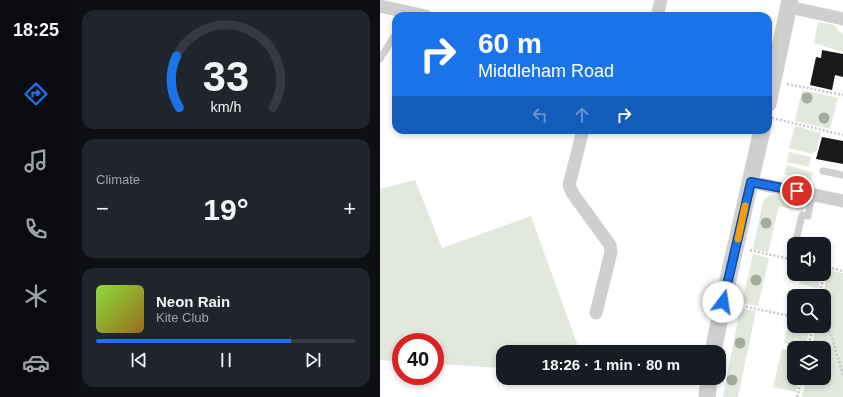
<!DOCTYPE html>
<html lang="en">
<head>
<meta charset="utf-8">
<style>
  :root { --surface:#171b24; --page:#20242c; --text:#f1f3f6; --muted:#9ea1a6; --line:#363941; --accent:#1a73e8 }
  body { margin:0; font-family:Arial,sans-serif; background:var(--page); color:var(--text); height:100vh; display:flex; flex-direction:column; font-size:15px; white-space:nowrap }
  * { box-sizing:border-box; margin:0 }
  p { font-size:13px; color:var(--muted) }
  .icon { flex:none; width:22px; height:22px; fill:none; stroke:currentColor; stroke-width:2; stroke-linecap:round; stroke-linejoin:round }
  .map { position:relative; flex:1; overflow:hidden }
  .details { display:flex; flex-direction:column; gap:10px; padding:10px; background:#0d0f14; width:308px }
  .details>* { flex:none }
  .top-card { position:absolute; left:12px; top:12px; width:380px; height:122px; border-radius:12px; box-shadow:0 2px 6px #0003; background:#1a73e8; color:#fff; overflow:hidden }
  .buttons { position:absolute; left:407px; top:237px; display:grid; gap:8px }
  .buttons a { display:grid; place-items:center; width:44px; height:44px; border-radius:8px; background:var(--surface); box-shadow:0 2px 6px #0003; font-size:20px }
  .speed { position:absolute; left:12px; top:333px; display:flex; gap:8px; font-size:20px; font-weight:700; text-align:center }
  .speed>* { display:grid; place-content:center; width:52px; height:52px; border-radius:50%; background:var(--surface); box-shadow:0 2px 6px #0003; line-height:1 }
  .speed .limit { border:6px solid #d22; background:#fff; color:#111 }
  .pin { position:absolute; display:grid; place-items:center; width:34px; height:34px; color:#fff; margin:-17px; border:2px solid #fff; border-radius:50%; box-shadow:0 1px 4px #0007 }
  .me { position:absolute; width:44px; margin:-22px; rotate:14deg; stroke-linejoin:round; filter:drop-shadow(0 0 3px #0008) }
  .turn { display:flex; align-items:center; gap:14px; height:84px; padding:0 20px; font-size:18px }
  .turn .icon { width:52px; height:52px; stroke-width:2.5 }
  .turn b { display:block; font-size:28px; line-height:34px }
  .lanes { display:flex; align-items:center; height:38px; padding:0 20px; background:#0003; justify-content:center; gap:20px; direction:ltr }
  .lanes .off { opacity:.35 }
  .big { font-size:30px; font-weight:600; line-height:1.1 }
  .details .widget { flex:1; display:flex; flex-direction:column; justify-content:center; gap:6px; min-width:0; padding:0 14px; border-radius:12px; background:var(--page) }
  .details .dial { align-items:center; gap:0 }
  .dial svg { height:104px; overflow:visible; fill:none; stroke:var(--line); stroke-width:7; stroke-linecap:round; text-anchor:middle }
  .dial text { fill:var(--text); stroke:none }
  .song { display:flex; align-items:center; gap:12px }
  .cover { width:48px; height:48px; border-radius:6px; background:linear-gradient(135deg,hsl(90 70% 55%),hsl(40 70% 35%)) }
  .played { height:4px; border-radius:2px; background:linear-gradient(90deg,var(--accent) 75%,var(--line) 75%) }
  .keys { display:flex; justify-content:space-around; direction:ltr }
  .heat { display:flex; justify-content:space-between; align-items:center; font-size:22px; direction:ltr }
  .trip { position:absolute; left:116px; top:345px; width:230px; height:40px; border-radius:12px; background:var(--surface); box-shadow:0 2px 6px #0003; font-weight:600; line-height:40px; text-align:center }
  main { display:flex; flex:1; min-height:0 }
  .tabs { display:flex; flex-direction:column; width:72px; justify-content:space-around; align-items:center; background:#090b0e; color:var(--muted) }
  .tabs .icon { width:28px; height:28px }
  .tabs .selected { color:var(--accent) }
  .tabs b { font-size:18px; color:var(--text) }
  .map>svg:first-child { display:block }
  .green { fill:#e3e8dd }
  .building { fill:#191919 }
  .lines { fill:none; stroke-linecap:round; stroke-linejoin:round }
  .path { stroke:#c6c6c6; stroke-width:2.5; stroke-dasharray:2 2; stroke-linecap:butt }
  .service { stroke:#cfcfcf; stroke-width:7 }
  .minor { stroke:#cfcfcf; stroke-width:13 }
  .tertiary { stroke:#cfcfcf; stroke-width:17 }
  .tree { fill:#a3ac99 }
  .route-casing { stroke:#114b97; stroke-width:10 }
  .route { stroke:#1a73e8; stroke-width:7 }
  .slow { stroke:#f59e0b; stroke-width:7 }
</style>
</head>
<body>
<main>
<nav class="tabs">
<b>18:25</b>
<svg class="icon selected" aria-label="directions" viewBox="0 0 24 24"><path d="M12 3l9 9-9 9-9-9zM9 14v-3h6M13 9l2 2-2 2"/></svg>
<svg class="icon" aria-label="music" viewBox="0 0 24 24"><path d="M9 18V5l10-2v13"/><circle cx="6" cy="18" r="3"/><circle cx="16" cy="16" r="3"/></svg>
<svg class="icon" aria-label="phone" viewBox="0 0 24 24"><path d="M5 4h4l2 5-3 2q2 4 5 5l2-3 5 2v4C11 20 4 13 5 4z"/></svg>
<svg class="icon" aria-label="climate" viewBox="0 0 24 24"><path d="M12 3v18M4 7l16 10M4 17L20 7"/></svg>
<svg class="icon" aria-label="car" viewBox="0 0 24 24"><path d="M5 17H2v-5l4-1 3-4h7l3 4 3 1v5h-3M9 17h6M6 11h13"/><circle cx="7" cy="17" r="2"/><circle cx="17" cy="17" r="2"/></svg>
</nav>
<section class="details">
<div class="widget dial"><svg viewBox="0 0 100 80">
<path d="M14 69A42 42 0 1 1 86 69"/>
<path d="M14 69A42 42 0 0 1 12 29" stroke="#1a73e8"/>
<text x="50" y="56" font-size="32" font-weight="700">33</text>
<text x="50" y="72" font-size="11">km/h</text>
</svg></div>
<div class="widget"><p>Climate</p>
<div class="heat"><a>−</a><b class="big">19°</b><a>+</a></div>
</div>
<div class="widget">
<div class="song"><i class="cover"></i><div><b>Neon Rain</b><p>Kite Club</p></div></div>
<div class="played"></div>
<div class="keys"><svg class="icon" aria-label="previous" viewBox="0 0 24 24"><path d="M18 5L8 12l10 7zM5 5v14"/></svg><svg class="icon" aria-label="pause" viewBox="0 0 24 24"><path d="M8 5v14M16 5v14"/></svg><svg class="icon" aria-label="next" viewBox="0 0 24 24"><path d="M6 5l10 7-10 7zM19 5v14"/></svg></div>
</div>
</section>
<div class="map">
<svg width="463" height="397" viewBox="0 0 463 397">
  <rect width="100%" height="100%" fill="#fff"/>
  <g class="green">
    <path d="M 438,22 L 454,25 L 463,35 L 463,52 L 434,43 Z"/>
    <path d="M 422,90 L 458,98 L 450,129 L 415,121 Z"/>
    <path d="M 415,126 L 441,133 L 437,150 L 432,154 L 409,148 Z"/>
    <path d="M 409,152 L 431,157 L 429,167 L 407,162 Z"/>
    <path d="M 407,165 L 433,173 L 431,181 L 404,174 Z"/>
    <path d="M 35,180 L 62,248 L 151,216 L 200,352 L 123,352 L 123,368 L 55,364 L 55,342 L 21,342 L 21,362 L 0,360 L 0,189 Z"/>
    <path d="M 395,194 L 425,199 L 426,207 L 422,211 L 399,206 L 388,252 L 373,249 L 383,202 L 387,197 Z"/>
    <path d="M 373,254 L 389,258 L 378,306 L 362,303 Z"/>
    <path d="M 448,270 L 463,273 L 463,397 L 422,397 L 426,378 L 444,378 L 444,348 L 432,348 L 436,326 L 444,326 L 444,296 L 443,296 Z"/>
    <path d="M 423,274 L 441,274 L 438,288 L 420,284 Z"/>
    <path d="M 419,289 L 437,293 L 436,296 L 418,296 Z"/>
    <path d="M 360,308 L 376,311 L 358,397 L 343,397 Z"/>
    <path d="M 409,319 L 414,320 L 414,326 L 430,326 L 425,348 L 404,343 Z"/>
    <path d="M 402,349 L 414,352 L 414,378 L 419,378 L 416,392 L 393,387 Z"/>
  </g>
  <g class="building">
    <path d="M 442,50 L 463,54 L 463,77 L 455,75 L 452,90 L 430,85 L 436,57 L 441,58 Z"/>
    <path d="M 442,137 L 463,141 L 463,164 L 436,159 Z"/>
  </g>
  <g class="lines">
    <g class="path">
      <path d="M 407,84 L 463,95"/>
      <path d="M 392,118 L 463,135"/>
      <path d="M 370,250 L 414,260"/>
      <path d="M 439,296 L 446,267 L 463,271"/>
      <path d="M 358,305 L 414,317"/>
      <path d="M 444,325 L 451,334 L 463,375"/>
      <path d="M 428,348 L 433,326"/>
      <path d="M 417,397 L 422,378"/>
    </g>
    <g class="service">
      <path d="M 0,59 L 16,33"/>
      <path d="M 443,171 L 463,175"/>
      <path d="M 415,244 L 422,215 L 428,216 L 432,194"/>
    </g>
    <g class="minor">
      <path d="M 0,6 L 46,16"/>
      <path d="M 409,7 L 463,19"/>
      <path d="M 277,16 L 281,0"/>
      <path d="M 203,130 L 189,185 L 193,194 L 230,245 L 231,252 L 216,313"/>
      <path d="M 371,182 L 463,201"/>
    </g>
    <g class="tertiary">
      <path d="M 388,104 L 410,0"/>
      <path d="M 333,352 L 343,302 L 382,130"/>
      <path d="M 327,397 L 329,378"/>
    </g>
  </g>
  <g class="tree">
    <circle cx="427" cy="98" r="5.5"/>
    <circle cx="444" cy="118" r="5.5"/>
    <circle cx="386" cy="223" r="5.5"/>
    <circle cx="376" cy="280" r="5.5"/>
    <circle cx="360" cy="343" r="5.5"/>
    <circle cx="352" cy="380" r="5.5"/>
  </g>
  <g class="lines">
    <defs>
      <path id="route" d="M 343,302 L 371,182 L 417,191"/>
    </defs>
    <use href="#route" class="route-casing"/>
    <use href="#route" class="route"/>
    <path class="slow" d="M 358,239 L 365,206"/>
  </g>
</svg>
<div class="buttons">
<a><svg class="icon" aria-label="sound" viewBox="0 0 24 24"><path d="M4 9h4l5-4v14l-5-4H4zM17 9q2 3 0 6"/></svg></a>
<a><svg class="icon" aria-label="search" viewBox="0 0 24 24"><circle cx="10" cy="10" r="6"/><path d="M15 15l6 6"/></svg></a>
<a><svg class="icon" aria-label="layers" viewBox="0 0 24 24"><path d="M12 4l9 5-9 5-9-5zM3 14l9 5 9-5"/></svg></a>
</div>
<div class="speed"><div class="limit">40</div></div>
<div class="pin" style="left:417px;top:191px;background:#d93025"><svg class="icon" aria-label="arrive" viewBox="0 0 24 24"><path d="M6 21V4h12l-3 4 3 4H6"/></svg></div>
<svg class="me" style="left:343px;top:302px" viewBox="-20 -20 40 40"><circle r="19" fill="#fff"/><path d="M0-13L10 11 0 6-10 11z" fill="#1a73e8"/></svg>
<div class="trip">18:26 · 1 min · 80 m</div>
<div class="top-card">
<div class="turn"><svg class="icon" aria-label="right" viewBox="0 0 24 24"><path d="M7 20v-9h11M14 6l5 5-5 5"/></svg><div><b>60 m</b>Middleham Road</div></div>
<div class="lanes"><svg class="icon off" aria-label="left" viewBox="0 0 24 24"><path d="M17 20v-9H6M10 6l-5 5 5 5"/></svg><svg class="icon off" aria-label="ahead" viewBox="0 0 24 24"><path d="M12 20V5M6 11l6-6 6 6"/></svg><svg class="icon" aria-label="right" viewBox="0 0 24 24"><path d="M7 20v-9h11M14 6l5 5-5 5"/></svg></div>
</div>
</div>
</main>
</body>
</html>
